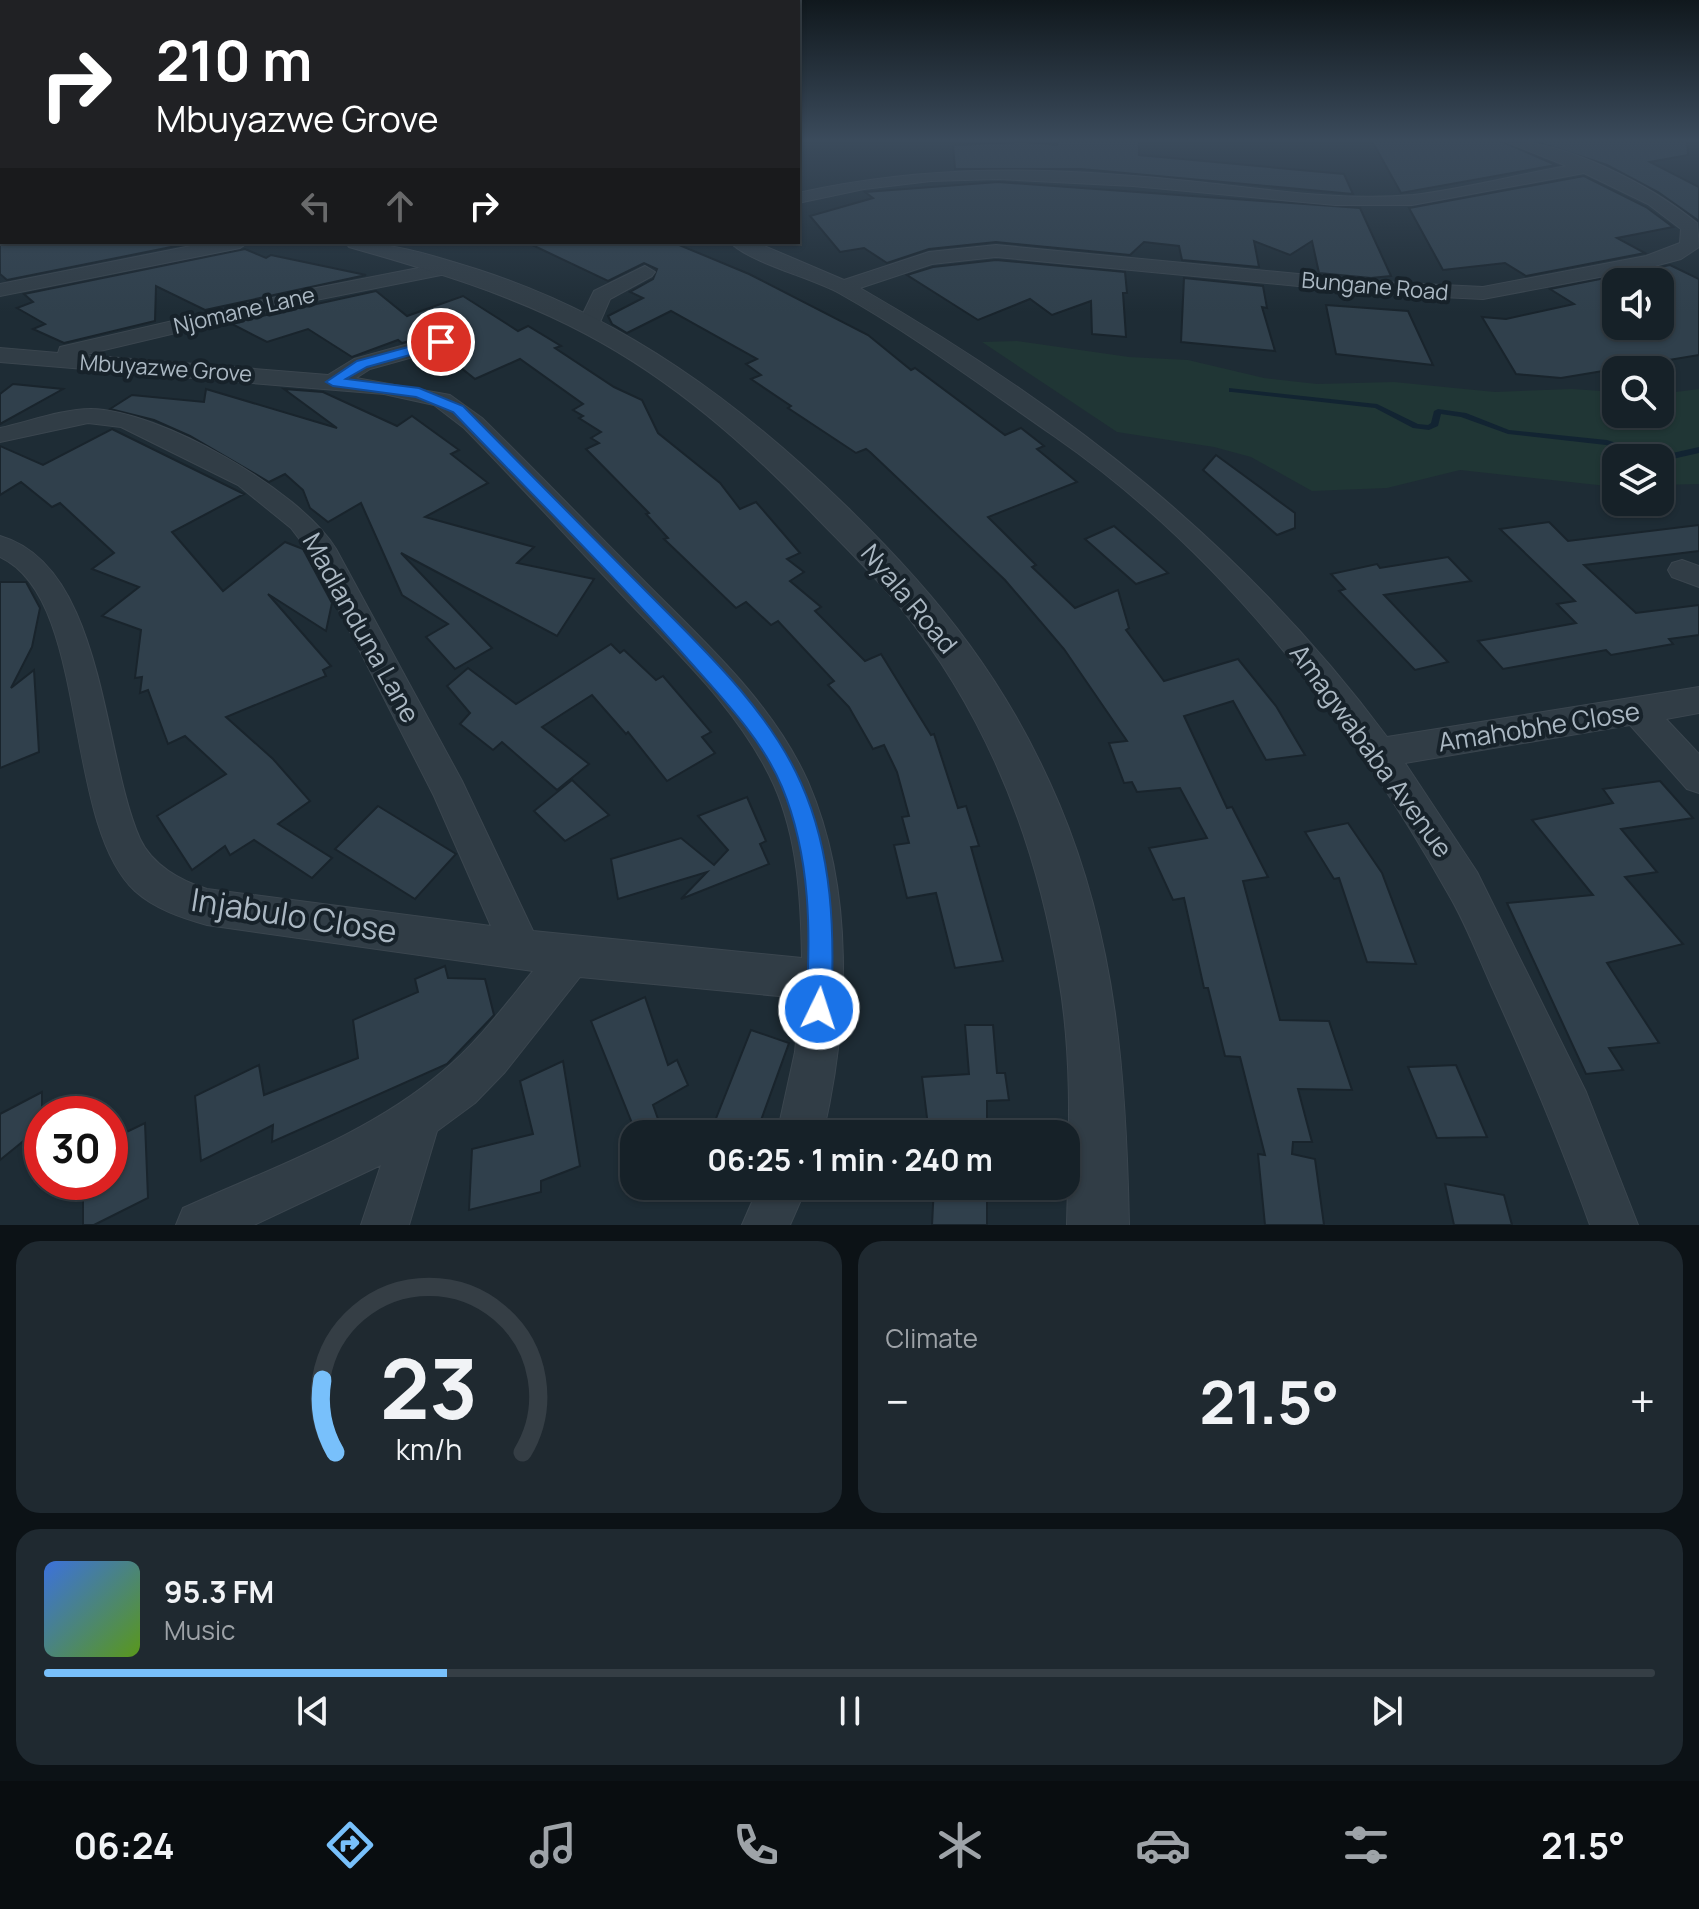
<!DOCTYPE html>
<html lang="en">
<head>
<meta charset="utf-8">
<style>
  :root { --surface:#162128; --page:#1f2930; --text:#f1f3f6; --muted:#9ea3a8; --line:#353e45; --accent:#78c0fb }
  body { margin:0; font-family:Manrope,sans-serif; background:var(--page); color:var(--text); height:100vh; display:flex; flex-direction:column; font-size:30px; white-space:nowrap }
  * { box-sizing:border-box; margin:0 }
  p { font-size:26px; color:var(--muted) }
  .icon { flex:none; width:44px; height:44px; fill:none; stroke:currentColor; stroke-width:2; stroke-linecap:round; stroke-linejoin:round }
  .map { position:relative; height:1225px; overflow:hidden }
  .side { display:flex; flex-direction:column; gap:16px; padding:16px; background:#0c1216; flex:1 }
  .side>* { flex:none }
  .hud { position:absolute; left:0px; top:0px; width:800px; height:244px; box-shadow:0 2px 6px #0004,0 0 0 2px var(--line); background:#202124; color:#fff; overflow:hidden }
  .tools { position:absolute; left:1602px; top:268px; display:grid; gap:16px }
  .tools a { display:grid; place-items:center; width:72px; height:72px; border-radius:16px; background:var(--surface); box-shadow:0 2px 6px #0004,0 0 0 2px var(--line); font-size:40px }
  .speed { position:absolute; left:24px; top:1096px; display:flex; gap:16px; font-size:40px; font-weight:700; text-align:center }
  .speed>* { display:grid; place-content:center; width:104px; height:104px; border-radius:50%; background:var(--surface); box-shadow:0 2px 6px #0004,0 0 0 2px var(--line); line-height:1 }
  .speed .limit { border:12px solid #d22; background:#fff; color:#111 }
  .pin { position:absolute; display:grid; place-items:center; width:68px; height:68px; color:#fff; margin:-34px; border:4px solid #fff; border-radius:50%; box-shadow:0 2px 8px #0007 }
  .me { position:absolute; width:88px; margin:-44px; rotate:4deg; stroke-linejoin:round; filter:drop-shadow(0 0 6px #0008) }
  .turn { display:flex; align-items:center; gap:28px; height:168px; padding:0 24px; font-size:36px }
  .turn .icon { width:104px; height:104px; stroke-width:2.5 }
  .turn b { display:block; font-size:56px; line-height:68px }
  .lanes { display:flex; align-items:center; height:76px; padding:0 24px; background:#0003; justify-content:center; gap:40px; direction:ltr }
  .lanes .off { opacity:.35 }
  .big { font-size:60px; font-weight:700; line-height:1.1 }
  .side .widget { flex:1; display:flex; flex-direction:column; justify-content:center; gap:12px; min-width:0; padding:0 28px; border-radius:24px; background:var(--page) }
  .side .dial { align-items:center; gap:0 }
  .dial svg { height:208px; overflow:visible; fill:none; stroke:var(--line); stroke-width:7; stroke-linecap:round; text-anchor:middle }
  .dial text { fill:var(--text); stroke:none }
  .song { display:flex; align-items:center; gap:24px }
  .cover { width:96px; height:96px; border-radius:12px; background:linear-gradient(135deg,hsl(220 70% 55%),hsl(90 70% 35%)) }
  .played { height:8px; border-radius:4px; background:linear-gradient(90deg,var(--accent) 25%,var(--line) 25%) }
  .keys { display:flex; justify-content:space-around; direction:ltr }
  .heat { display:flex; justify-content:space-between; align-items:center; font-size:44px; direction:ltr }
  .side .tiles { flex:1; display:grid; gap:16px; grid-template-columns:1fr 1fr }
  .widget:last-child { grid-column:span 2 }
  .trip { position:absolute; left:620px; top:1120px; width:460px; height:80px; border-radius:24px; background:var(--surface); box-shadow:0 2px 6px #0004,0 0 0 2px var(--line); font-weight:700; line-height:80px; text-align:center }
  .dock { display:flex; height:128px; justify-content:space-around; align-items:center; background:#090d10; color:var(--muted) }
  .dock .icon { width:56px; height:56px }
  .dock .current { color:var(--accent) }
  .dock b { font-size:36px; color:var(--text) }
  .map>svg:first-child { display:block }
  .green { fill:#203635 }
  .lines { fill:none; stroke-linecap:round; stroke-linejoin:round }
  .stream { fill:#122432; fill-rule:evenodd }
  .building { fill:#30404c; stroke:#19242c; stroke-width:2; fill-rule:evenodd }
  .minor-casing { stroke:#3b464f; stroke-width:2 }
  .tertiary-casing { stroke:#3b464f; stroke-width:2 }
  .minor { fill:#313d46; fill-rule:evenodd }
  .tertiary { fill:#313d46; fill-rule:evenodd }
  .route { fill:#1a73e8; stroke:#114b97; stroke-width:2 }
  .labels { text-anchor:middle; stroke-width:8; stroke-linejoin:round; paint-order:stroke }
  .far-street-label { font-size:22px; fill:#abb8c3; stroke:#17222a }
  .street-label { font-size:26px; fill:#abb8c3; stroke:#17222a }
  .near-street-label { font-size:32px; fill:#abb8c3; stroke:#17222a }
</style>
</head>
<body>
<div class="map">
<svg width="1699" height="1225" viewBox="0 0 1699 1225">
  <rect width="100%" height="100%" fill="#1e2c35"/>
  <path class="green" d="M 1017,341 L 1129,357 L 1188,360 L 1264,378 L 1317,384 L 1394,382 L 1495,392 L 1572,389 L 1616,392 L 1616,414 L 1660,414 L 1660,394 L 1699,389 L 1699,484 L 1660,485 L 1660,458 L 1616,458 L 1616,487 L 1460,470 L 1387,488 L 1312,491 L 1251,457 L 1214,447 L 1117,432 L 982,342 Z"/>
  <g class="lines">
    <path class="stream" d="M 1229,388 L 1377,404 L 1418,424 L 1428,425 L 1431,423 L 1434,411 L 1438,409 L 1466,413 L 1509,430 L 1607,440 L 1647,453 L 1668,454 L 1699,447 L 1699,453 L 1668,460 L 1644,458 L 1606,445 L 1508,434 L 1461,417 L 1441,414 L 1438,426 L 1429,430 L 1413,428 L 1375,408 L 1232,392 L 1229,392 Z"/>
  </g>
  <g class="building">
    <path d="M 1057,141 L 1139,141 L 1139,155 L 1344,174 L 1353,194 L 1081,169 L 955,169 L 953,145 L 1024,142 L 1057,145 Z"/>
    <path d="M 1372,141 L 1501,141 L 1556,165 L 1401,193 Z"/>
    <path d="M 1534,141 L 1687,141 L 1688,155 L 1650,162 L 1699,187 L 1699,221 L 1658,192 L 1607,165 Z"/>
    <path d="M 1584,176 L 1646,207 L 1673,227 L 1617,238 L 1645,253 L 1526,276 L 1505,263 L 1443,270 L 1409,208 Z"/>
    <path d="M 998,182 L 1360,208 L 1391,276 L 1371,278 L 1319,273 L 1312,241 L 1290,255 L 1254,241 L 1259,267 L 1182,260 L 1179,246 L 1144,242 L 1130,255 L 996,242 L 929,249 L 887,263 L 864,248 L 840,252 L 810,216 L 873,198 L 865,192 Z"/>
    <path d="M 0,242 L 196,242 L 7,280 L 0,274 Z"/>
    <path d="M 526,242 L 672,242 L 749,274 L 868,335 L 911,370 L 915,368 L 1005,435 L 1021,428 L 1044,446 L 1037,449 L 1077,482 L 988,517 L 1036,565 L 1032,567 L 1075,608 L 1118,590 L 1129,628 L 1126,630 L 1164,681 L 1238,659 L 1276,706 L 1305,755 L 1266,760 L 1233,701 L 1184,716 L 1227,808 L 1232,807 L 1268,877 L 1243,881 L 1280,1020 L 1329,1021 L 1352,1090 L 1298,1089 L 1312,1142 L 1293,1142 L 1292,1154 L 1315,1159 L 1324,1225 L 1265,1225 L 1258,1154 L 1265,1155 L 1240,1057 L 1225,1056 L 1208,988 L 1204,988 L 1184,898 L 1173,900 L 1149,848 L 1207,838 L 1180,788 L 1137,792 L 1132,782 L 1124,783 L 1109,743 L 1127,741 L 1064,649 L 1005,580 L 870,452 L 866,449 L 856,453 L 788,408 L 791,406 L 751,379 L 761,375 L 746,364 L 757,359 L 671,311 L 627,333 L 612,324 L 608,316 L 643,298 L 630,292 L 653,279 L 657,269 L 644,263 L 608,281 Z"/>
    <path d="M 245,249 L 266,258 L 271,255 L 366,275 L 205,310 L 156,286 L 155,321 L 64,343 L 33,329 L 45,324 L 17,308 L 33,302 L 24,294 Z"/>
    <path d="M 996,260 L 1125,272 L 1127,293 L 1123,293 L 1126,337 L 1092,334 L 1091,301 L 1052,315 L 1030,299 L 978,320 L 907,275 L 933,267 Z"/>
    <path d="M 1670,265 L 1699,279 L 1699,355 L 1561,378 L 1516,374 L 1482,317 L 1506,319 L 1574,304 L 1550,289 ZM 1616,282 L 1660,282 L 1660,326 L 1616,326 Z"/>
    <path d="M 1184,278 L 1263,286 L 1267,308 L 1262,307 L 1275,351 L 1181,342 Z"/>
    <path d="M 376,291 L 407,316 L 463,296 L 518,331 L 528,326 L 561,346 L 555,348 L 614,387 L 642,400 L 658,433 L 720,483 L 740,509 L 756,502 L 800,553 L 787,559 L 804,572 L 790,581 L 821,607 L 815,611 L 865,661 L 881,654 L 931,735 L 934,734 L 958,808 L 966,806 L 979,846 L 971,847 L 1003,961 L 955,968 L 936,893 L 907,898 L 894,845 L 909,843 L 902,817 L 909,816 L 897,772 L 884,745 L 873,749 L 849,707 L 828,685 L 834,681 L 778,621 L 771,625 L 746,602 L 736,608 L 664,539 L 668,538 L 646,514 L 649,513 L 586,449 L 599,443 L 591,438 L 601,432 L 579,418 L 583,416 L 573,410 L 583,404 L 520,359 L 475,379 L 446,356 L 431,363 L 423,357 L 450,350 L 455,344 L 452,335 L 442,332 L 402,343 L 398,340 L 352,357 L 308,329 L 267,342 L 230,323 Z"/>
    <path d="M 1326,305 L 1408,311 L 1433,365 L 1336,354 Z"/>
    <path d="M 13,384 L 63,389 L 0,424 L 0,394 Z"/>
    <path d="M 206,389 L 337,428 L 284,389 L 323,392 L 397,426 L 412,416 L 459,450 L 451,454 L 488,483 L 425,517 L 534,547 L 517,563 L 594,579 L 557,636 L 401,553 L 492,648 L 455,669 L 426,637 L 448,624 L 402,595 L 361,503 L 328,522 L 310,508 L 303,490 L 285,474 L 269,482 L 190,436 L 154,420 L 110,409 L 132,395 L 204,402 Z"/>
    <path d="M 112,429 L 244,494 L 172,532 L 223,591 L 285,542 L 303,549 L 332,603 L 326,631 L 268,594 L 331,666 L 323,670 L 326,676 L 226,717 L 273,759 L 310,801 L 278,824 L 332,858 L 312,878 L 254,840 L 230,855 L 225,846 L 192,870 L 157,816 L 226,774 L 185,736 L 168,744 L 148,690 L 140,693 L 142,677 L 135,678 L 141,630 L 102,616 L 139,587 L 92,569 L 114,553 L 60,503 L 52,507 L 21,482 L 0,495 L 0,446 L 43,465 Z"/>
    <path d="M 1216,455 L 1295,513 L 1295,528 L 1277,535 L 1203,470 Z"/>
    <path d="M 1549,522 L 1568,541 L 1699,525 L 1699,551 L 1584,565 L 1636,613 L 1699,605 L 1699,635 L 1669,639 L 1673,644 L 1611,655 L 1606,650 L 1503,669 L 1478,641 L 1576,623 L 1557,604 L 1575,601 L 1500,529 Z"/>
    <path d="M 1114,526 L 1168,573 L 1136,584 L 1085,539 Z"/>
    <path d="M 1448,557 L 1471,581 L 1384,595 L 1448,662 L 1415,670 L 1339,591 L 1345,589 L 1331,574 L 1377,564 L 1380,568 Z"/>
    <path d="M 0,582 L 26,582 L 40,608 L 32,647 L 11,688 L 34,670 L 39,752 L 0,768 Z"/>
    <path d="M 611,644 L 620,653 L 624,650 L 656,680 L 663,676 L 711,732 L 702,737 L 715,753 L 667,781 L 628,732 L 626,734 L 592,695 L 542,727 L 589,764 L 557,790 L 502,742 L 493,750 L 460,724 L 470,713 L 447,686 L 468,668 L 516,704 Z"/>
    <path d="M 572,780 L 609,815 L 565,841 L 534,811 Z"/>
    <path d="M 1660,781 L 1693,818 L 1621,829 L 1657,872 L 1625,877 L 1683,944 L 1607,963 L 1659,1043 L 1609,1048 L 1623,1070 L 1586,1074 L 1507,903 L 1593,895 L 1532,820 L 1613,803 L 1603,789 Z"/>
    <path d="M 747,797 L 766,841 L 760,844 L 769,864 L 681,899 L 707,872 L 618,899 L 611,859 L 681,838 L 714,865 L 728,850 L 698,816 Z"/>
    <path d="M 378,806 L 456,854 L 415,899 L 335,849 Z"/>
    <path d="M 1348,823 L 1382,873 L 1416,964 L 1367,962 L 1339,878 L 1334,879 L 1305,832 Z"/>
    <path d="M 445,966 L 448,978 L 485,979 L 494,1015 L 447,1064 L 272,1142 L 273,1125 L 201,1161 L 195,1096 L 259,1065 L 264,1095 L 358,1058 L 353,1020 L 418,992 L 415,979 Z"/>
    <path d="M 645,997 L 668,1065 L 677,1060 L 688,1085 L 653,1105 L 658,1119 L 636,1133 L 591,1021 Z"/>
    <path d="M 965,1025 L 993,1025 L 997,1073 L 1005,1073 L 1009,1100 L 987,1101 L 987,1134 L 929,1134 L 922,1077 L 969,1074 Z"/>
    <path d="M 751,1030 L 789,1043 L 756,1134 L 715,1121 Z"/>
    <path d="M 563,1061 L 580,1166 L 541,1181 L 541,1192 L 469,1210 L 472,1149 L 533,1134 L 520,1081 Z"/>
    <path d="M 1456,1065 L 1487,1137 L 1437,1138 L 1408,1067 Z"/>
    <path d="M 42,1092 L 42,1126 L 0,1160 L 0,1114 Z"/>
    <path d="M 145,1123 L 148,1198 L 94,1225 L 83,1225 L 83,1182 L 110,1182 L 110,1140 Z"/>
    <path d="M 1445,1184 L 1504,1195 L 1512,1225 L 1454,1225 Z"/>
    <path d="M 934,1186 L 987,1186 L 987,1225 L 932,1225 Z"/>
  </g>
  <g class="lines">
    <defs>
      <g id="minor">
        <path d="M 1504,141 C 1564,140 1651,185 1697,223 L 1699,247 L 1681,259 L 1647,268 L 1483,299 L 1381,294 L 996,257 L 932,264 L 860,288 C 1065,406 1245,546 1387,737 L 1699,687 L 1699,713 L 1666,719 L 1699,754 L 1699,793 L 1687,789 L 1630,725 L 1405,763 L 1477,872 L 1586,1092 L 1638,1225 L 1590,1225 C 1561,1144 1528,1066 1492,987 C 1478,956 1466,924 1449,895 C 1350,719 1221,552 1054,436 C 983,387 914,335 839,293 C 812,278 748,262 730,242 L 755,242 L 844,280 L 929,252 L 996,245 L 1381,282 L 1483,287 L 1646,256 L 1680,243 L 1681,229 L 1648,204 L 1584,173 L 1412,205 L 1335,205 L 1133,186 L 998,179 L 931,181 L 864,189 L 798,203 L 798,193 C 928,164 1046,167 1177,180 C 1254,187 1335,202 1413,195 C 1464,189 1516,175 1567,166 Z"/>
        <path d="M 211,242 L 249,242 L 240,248 L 0,296 L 0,284 Z"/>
        <path d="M 449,262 L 459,268 L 456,272 L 311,301 L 83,355 L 328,375 L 354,359 L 441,335 L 449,337 L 452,342 L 449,347 L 370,369 L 356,378 L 450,395 L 482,418 C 535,470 587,524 640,577 C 701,639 772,701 808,782 C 855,891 849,1021 823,1134 L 777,1134 L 795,1052 L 800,998 L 580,977 L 505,1072 L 475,1103 L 437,1131 L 409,1225 L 361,1225 L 381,1165 L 254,1225 L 176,1225 L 183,1208 C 271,1168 368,1135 443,1071 C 478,1042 505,1005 533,971 L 207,925 C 182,918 155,909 135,891 C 61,821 91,599 0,557 L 0,536 C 105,566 102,754 140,839 C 152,865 181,881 207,889 L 491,926 L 434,796 L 310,553 L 291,528 L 238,485 L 121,427 L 88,423 L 0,442 L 0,428 C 28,422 62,409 91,409 C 159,410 300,490 336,549 L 462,781 L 533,931 L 802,958 C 801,900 798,839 774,785 C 741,712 677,653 623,596 C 570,540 518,483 464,428 L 434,405 L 384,394 L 0,362 L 0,348 L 58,353 L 60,347 L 311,289 Z"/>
        <path d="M 645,266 L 655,272 L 652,276 L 610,299 L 597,329 L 581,329 L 578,324 L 594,291 Z"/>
        <path d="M 1682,560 L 1699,566 L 1699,587 L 1672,577 L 1668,570 L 1672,563 Z"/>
        <path d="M 759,1186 L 807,1186 L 790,1225 L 742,1225 Z"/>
      </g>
      <g id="tertiary">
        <path d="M 0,174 L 2,175 L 2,189 L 0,188 Z"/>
        <path d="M 345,242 C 393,242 434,256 479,270 C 624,317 740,403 848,508 C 941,599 1008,683 1059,804 C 1117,942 1126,1078 1129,1225 L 1067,1225 C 1069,1143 1073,1060 1059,979 C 1037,844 988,716 901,608 C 875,576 844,546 815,516 C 747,445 673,380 586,334 C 511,294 430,270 349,247 Z"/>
      </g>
    </defs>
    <use href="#minor" class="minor-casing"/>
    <use href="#tertiary" class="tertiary-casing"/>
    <use href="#minor" class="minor"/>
    <use href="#tertiary" class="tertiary"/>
  </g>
  <linearGradient id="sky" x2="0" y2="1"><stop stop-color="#10181d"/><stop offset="0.45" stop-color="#3b4b5c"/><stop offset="1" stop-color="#3b4b5c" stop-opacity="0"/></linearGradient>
  <rect width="1699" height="312" fill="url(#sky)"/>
  <path class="route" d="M 441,338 L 448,342 L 446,345 L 367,367 L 346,379 L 419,388 L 463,406 C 521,465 580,524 638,583 C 696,642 767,706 801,783 C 833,854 835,934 831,1009 L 828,1018 L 819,1022 L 810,1018 L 806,1009 C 811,935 811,857 782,787 C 763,741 725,701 692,664 C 616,577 533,496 453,412 L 416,397 L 333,386 L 326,382 L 357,361 Z"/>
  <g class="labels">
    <g class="far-street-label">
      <text transform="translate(1375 286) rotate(5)" y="8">Bungane Road</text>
      <text transform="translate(244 310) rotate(-13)" y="8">Njomane Lane</text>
      <text transform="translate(166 368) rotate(4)" y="8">Mbuyazwe Grove</text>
    </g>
    <g class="street-label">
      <text transform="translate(909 599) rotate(50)" y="9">Nyala Road</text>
      <text transform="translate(361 628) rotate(61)" y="9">Madlanduna Lane</text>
      <text transform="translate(1539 727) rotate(-9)" y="9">Amahobhe Close</text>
      <text transform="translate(1371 751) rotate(54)" y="9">Amagwababa Avenue</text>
    </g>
    <g class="near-street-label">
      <text transform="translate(294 916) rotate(9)" y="11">Injabulo Close</text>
    </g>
  </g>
</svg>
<div class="tools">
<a><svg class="icon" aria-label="sound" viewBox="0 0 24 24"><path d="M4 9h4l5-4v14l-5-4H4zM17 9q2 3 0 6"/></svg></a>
<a><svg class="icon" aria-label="search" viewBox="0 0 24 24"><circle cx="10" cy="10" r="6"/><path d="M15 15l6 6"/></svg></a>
<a><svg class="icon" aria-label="layers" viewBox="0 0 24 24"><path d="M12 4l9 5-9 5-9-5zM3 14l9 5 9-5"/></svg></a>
</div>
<div class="speed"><div class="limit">30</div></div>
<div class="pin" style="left:441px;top:342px;background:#d93025"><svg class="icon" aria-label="arrive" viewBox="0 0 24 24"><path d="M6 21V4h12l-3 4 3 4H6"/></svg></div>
<svg class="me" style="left:819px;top:1009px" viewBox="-20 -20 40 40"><circle r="17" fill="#1a73e8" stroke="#fff" stroke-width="3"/><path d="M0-11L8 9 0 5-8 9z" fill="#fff"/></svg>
<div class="trip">06:25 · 1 min · 240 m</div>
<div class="hud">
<div class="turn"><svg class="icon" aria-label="right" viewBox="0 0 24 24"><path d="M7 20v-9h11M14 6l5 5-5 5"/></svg><div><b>210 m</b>Mbuyazwe Grove</div></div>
<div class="lanes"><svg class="icon off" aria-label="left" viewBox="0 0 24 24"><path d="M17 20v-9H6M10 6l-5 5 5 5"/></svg><svg class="icon off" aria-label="ahead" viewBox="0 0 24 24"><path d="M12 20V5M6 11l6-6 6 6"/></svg><svg class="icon" aria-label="right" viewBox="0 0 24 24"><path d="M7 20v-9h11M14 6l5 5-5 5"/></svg></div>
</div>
</div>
<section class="side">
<div class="tiles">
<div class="widget dial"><svg viewBox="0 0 100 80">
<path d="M14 69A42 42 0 1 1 86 69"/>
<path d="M14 69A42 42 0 0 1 9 41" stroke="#78c0fb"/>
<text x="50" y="56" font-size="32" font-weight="700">23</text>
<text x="50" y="72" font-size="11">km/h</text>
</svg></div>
<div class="widget"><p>Climate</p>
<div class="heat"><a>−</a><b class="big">21.5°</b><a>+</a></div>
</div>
<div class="widget">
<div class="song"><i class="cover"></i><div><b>95.3 FM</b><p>Music</p></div></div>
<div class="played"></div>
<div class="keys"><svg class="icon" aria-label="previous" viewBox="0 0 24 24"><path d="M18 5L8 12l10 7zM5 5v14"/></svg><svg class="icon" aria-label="pause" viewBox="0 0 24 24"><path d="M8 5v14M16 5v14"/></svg><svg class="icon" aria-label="next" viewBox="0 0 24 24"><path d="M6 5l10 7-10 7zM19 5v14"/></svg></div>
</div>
</div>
</section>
<nav class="dock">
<b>06:24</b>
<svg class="icon current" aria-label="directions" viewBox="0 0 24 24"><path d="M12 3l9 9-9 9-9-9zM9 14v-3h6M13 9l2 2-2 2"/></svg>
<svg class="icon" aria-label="music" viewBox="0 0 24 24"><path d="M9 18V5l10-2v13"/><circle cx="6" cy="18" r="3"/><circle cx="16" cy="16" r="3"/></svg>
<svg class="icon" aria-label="phone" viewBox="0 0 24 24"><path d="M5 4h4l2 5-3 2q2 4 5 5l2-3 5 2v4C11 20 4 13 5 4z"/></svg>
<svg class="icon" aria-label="climate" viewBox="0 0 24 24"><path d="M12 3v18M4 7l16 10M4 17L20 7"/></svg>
<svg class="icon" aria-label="car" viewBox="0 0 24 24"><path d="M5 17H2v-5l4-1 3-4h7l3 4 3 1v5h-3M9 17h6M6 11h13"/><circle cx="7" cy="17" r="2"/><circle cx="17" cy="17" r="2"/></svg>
<svg class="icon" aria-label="filters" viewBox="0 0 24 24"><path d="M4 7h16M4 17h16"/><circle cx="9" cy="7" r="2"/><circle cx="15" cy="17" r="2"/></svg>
<b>21.5°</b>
</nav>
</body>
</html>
